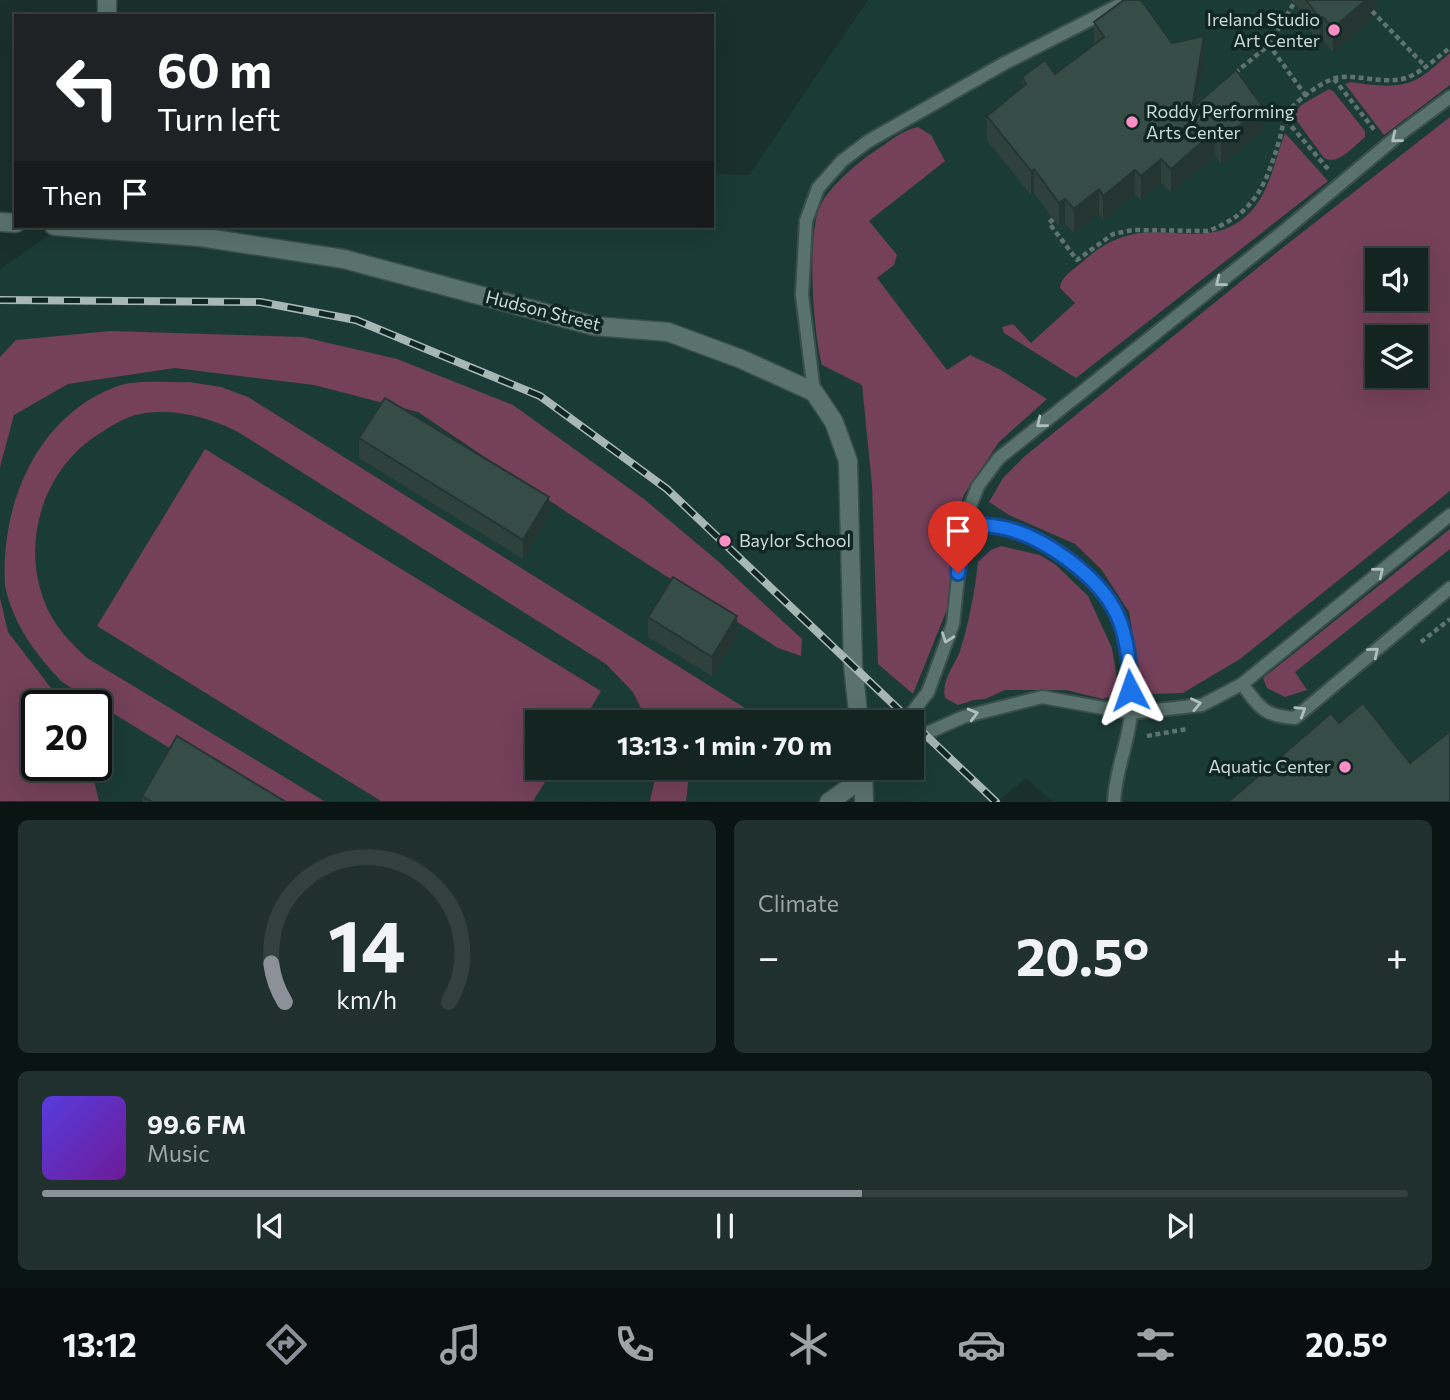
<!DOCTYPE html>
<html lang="en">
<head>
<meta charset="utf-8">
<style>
  :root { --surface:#132421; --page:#20302e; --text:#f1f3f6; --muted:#9da4a5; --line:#32413f; --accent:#8c9099 }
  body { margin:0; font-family:Commissioner,sans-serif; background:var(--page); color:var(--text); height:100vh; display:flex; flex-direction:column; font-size:26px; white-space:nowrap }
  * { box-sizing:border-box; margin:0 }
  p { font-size:23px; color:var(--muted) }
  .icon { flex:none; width:38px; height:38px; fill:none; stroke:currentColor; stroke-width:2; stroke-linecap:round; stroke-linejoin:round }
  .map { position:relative; height:802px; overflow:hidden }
  .side { display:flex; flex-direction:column; gap:18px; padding:18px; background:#0a1412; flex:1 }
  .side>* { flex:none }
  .hud { position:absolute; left:14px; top:14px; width:700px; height:214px; border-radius:0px; box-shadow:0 7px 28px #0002,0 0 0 2px var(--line); background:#202124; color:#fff; overflow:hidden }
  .tools { position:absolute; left:1365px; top:248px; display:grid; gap:14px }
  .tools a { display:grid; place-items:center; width:63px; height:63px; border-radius:0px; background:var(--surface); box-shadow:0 7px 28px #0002,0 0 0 2px var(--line); font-size:35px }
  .speed { position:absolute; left:21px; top:690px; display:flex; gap:14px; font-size:35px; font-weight:700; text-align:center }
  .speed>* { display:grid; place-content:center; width:91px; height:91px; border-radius:50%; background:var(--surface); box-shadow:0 7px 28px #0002,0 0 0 2px var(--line); line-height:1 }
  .speed .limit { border:4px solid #111; border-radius:10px; background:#fff; color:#111 }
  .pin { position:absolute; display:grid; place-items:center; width:60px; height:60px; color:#fff; margin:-72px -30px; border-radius:50% 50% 50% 0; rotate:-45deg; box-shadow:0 0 7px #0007 }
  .pin .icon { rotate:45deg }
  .me { position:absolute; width:77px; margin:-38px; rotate:356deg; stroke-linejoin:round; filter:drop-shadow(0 0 5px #0008) }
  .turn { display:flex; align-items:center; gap:24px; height:147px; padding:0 28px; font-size:32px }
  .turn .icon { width:91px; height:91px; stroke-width:2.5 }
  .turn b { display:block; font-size:49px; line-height:60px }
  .then { display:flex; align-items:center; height:66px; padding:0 28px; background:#0003; gap:14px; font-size:26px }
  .big { font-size:52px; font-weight:700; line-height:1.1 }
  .side .widget { flex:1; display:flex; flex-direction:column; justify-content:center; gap:10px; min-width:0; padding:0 24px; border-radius:10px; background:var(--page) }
  .side .dial { align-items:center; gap:0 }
  .dial svg { height:182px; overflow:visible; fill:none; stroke:var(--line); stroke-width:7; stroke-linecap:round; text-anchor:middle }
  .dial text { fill:var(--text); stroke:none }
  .song { display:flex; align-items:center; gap:21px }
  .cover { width:84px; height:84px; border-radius:10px; background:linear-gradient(135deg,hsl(250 70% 55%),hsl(280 70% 35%)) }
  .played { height:7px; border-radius:4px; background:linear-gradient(90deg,var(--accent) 60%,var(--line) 60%) }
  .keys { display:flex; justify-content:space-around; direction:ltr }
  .heat { display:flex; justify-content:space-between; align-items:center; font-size:38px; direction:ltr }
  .side .tiles { flex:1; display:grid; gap:18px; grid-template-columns:1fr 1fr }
  .widget:last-child { grid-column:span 2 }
  .trip { position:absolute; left:525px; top:710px; width:399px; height:70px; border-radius:0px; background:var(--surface); box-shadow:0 7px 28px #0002,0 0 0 2px var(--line); font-weight:700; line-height:70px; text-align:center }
  .tabs { display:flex; height:112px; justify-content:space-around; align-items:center; background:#080e0d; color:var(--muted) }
  .tabs .icon { width:49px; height:49px }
  .tabs .selected { color:var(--accent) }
  .tabs b { font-size:32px; color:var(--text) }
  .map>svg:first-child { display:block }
  .built { fill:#1b3b36; fill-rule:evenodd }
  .green { fill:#74405a; fill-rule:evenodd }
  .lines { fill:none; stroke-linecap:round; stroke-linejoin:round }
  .lane-casing { stroke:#3a4e4a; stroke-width:16 }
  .street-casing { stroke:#3a4e4a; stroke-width:21 }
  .path { stroke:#5f726f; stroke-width:4.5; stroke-dasharray:5 3.5; stroke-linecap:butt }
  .lane { stroke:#59726d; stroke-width:12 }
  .street { stroke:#59726d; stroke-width:18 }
  .rail-casing { stroke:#a7b7b4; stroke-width:8 }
  .rail { stroke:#0f2622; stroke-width:5; stroke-dasharray:16; stroke-linecap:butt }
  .wall { fill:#2e413d }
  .shaded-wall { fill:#253532 }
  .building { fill:#354c47; stroke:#253532; stroke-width:2 }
  .oneway { stroke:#aebfbc }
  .route-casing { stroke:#114b97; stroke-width:18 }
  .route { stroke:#1a73e8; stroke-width:12 }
  .poi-dot { fill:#fb8fc5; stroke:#0f2622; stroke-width:2.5 }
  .labels { text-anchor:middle; stroke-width:7; stroke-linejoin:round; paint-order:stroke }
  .poi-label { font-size:18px; fill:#cbd9d6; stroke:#0f2622; text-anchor:end }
  .street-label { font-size:18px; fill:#cbd9d6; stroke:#0f2622 }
</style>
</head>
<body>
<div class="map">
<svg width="1450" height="802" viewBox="0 0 1450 802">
  <rect width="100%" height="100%" fill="#19302c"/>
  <path class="built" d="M 868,0 L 1450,0 L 1450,801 L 1052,801 L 1026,778 L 997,802 L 0,801 L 0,269 L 62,226 L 712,226 L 712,174 L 749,175 ZM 1377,261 L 1416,261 L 1416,299 L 1377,299 ZM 1377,338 L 1416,338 L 1416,376 L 1377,376 ZM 37,705 L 96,705 L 96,765 L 37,765 ZM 537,723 L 912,723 L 912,768 L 537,768 Z"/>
  <g class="green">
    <path d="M 1450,53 L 1450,85 L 1384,135 L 1345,84 L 1351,82 C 1372,85 1399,90 1419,78 C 1430,72 1440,61 1450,53 Z"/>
    <path d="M 1329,89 L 1333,91 L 1365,131 L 1365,137 C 1354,146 1338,166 1324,158 L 1292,114 L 1303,104 Z"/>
    <path d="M 1450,117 L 1450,491 L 1240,659 L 1183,693 L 1151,694 L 1141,681 L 1129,612 L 1101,569 L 1075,544 L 1009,515 L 989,502 L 1003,478 L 1025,456 L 1281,249 ZM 1377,261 L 1416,261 L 1416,299 L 1377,299 ZM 1377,338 L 1416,338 L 1416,376 L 1377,376 Z"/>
    <path d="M 918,127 L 931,135 L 945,161 L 869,221 L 897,255 L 894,265 L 877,278 L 947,370 L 970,355 L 1001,370 L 1047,399 L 999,442 L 965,493 L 954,519 L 952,539 L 954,582 L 948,607 L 913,694 L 878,664 L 872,485 L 862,385 L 822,365 C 813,331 807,241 819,209 C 826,189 858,162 875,151 C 889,142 902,130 918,127 Z"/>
    <path d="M 1285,133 L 1328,181 L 1076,378 L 1004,333 L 1002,327 L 1013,324 L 1031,343 L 1075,303 L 1060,288 C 1061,276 1072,271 1080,264 C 1094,251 1111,239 1130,235 C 1167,226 1206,245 1240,221 C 1269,201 1273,164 1285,133 Z"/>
    <path d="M 110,331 L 303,337 L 397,359 L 513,405 L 644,499 L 719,562 L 802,639 L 801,656 L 778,648 L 568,513 L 418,412 L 314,385 L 175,368 L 68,384 L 14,415 L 0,467 L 0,357 L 16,340 Z"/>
    <path d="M 189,382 L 221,387 L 248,397 L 753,713 L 747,723 L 705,723 L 681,708 L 685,723 L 648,723 L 633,692 L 606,664 L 238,432 C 208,417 174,408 140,414 C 127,416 113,425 102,432 C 41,468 17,550 50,614 C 59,631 73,645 87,658 L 324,801 L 256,801 L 62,682 C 35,653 14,626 5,586 C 0,504 37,417 115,387 C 136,379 166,383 189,382 Z"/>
    <path d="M 205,449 L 601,691 L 582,723 L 537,723 L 537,768 L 554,768 L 533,801 L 381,801 L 97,626 Z"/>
    <path d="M 1450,529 L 1450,549 L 1295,672 L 1307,690 L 1285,697 L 1267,688 L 1263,678 Z"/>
    <path d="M 1001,546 L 1040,555 L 1056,565 L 1088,596 L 1112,648 L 1118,685 L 1112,696 L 1103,699 L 1066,690 L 1005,690 L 985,699 L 974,700 L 958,705 L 945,698 C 941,680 954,667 960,651 C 969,622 975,591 978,562 L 991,550 Z"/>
    <path d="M 0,598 L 8,632 L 64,705 L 37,705 L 37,765 L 90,765 L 99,801 L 0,801 Z"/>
    <path d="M 654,768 L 690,768 L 686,801 L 650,801 L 654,783 Z"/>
  </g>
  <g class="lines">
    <defs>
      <g id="lane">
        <path d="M 814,392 L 802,295 L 806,221 L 818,188 L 842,161 L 867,142 L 1005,63 L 1129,0"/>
        <path d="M 964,522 C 980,525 997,525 1012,530 C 1047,540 1095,575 1113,607 C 1130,636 1134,679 1131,712 C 1129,742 1115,771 1114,802"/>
        <path d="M 1242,684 C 1260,708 1264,716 1295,718 L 1450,588"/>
        <path d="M 904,723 L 928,692 L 953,624 L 964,522 L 978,486 L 999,458 L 1284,231 L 1400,134 L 1450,97"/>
        <path d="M 912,743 L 925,734 L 963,717 L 1042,697 L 1131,713 L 1202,705 L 1242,684 L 1450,515"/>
        <path d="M 864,777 L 877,768"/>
      </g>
      <g id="street">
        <path d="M 107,16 L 107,0"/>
        <path d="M 0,222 L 16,223"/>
        <path d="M 54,226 L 200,237 L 344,259 L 594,326 L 668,332 L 741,359 L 814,392 L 834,422 L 848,461 L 853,665 L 859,723"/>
        <path d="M 863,768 L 864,802"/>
        <path d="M 829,802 L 864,777"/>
      </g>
    </defs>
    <use href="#lane" class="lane-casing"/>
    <use href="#street" class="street-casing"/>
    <g class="path">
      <path d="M 1372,11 L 1425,66"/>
      <path d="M 1269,45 L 1294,3"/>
      <path d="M 1235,73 L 1269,45 L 1306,96"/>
      <path d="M 1334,79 L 1376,132"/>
      <path d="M 1286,120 L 1328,169"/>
      <path d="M 1053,219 L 1049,223 L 1077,260 L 1113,234 L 1133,230 L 1208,231 C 1256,213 1266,184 1280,138 C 1282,129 1284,115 1291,108 C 1302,97 1321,82 1336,78 C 1354,73 1382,85 1406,78 C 1421,73 1437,57 1450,48"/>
      <path d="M 1421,642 L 1450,619"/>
      <path d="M 1147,736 L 1187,729"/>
    </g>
    <use href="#lane" class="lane"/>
    <use href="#street" class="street"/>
    <defs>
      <path id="rail" d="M 0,300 L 260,302 L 356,320 L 540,396 L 667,489 L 996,802"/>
    </defs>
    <use href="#rail" class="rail-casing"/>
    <use href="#rail" class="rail"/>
  </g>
  <g class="wall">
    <path d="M 1291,0 L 1378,0 L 1378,6 L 1371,12 L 1371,20 L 1333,52 L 1323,41 L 1320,43 L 1301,18 L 1301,12 Z"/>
    <path d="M 1094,22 L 1172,43 L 1204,60 L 1197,104 L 1263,131 L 1221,164 L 1215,155 L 1171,193 L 1161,183 L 1141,200 L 1135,194 L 1103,220 L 1099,214 L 1074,233 L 1065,223 L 1059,227 L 1034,193 L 1031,195 L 987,140 L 987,116 L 1022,87 L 1022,77 L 1055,74 L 1094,45 Z"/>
    <path d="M 359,438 L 549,516 L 523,559 L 359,458 Z"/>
    <path d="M 648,617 L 737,636 L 712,676 L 648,637 Z"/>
    <path d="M 142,796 L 286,802 L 142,802 Z"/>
  </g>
  <g class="shaded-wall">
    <path d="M 1366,0 L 1378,0 L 1378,6 L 1371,12 L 1371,20 L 1333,52 L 1333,28 Z"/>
    <path d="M 1323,17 L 1323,41 L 1320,43 L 1320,19 Z"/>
    <path d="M 1204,36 L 1204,60 L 1192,132 L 1192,108 Z"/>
    <path d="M 1263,107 L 1263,131 L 1221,164 L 1221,140 Z"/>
    <path d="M 1215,131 L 1215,155 L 1171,193 L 1171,169 Z"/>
    <path d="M 1161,159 L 1161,183 L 1141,200 L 1141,176 Z"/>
    <path d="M 1034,169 L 1034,193 L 1031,195 L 1031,171 Z"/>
    <path d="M 1135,170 L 1135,194 L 1103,220 L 1103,196 Z"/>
    <path d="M 1099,189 L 1099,214 L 1074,233 L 1074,209 Z"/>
    <path d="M 1065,199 L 1065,223 L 1059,227 L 1059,203 Z"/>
    <path d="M 549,497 L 549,516 L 523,559 L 523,540 Z"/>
    <path d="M 737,616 L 737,636 L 712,676 L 712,657 Z"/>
  </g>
  <g class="building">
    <path d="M 1124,0 L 1141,0 L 1172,43 L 1204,36 L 1192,108 L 1236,70 L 1263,107 L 1221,140 L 1215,131 L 1171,169 L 1161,159 L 1141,176 L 1135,170 L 1103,196 L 1099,189 L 1074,209 L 1065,199 L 1059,203 L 1034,169 L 1031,171 L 987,116 L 1026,84 L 1022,77 L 1045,60 L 1055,74 L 1104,37 L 1094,22 Z"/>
    <path d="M 1306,0 L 1366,0 L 1333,28 L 1323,17 L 1320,19 Z"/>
    <path d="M 385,398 L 549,497 L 523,540 L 359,438 Z"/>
    <path d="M 673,577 L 737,616 L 712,657 L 648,617 Z"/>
    <path d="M 1363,703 L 1410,763 L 1450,731 L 1450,802 L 1228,802 L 1331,713 L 1339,723 Z"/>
    <path d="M 177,736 L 286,802 L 152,802 L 142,796 Z"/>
  </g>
  <defs><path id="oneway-chevron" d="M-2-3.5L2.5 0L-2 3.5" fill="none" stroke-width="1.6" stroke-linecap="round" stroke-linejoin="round" transform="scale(1.75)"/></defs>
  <g class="oneway">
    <use href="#oneway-chevron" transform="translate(1396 138) rotate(141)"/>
    <use href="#oneway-chevron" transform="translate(1220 282) rotate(142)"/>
    <use href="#oneway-chevron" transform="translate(1041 423) rotate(141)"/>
    <use href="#oneway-chevron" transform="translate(1379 572) rotate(-39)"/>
    <use href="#oneway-chevron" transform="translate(947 638) rotate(110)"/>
    <use href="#oneway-chevron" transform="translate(1374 652) rotate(-40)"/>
    <use href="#oneway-chevron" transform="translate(1196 704) rotate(-12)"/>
    <use href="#oneway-chevron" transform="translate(1301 711) rotate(-32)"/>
    <use href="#oneway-chevron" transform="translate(973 714) rotate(-15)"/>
  </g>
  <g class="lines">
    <defs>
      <path id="route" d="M 958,573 L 964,523 C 980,525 997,525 1012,530 C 1047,540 1095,575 1113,607 C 1127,631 1130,662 1130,690"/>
    </defs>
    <use href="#route" class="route-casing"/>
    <use href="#route" class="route"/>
  </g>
  <g class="poi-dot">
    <circle cx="1334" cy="30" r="7"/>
    <circle cx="1132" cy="122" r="7"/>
    <circle cx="725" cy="541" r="7"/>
    <circle cx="1345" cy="767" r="7"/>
  </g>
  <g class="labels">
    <g class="poi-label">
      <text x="1320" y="26">Ireland Studio<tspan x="1320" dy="21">Art Center</tspan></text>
      <text x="1146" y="118" text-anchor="start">Roddy Performing<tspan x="1146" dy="21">Arts Center</tspan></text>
      <text x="739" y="547" text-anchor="start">Baylor School</text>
      <text x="1331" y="773">Aquatic Center</text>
    </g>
    <g class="street-label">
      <text transform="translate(543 311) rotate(14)" y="6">Hudson Street</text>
    </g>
  </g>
</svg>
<div class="tools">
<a><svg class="icon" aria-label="sound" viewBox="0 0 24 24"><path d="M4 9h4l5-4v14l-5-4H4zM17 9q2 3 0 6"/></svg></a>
<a><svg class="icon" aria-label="layers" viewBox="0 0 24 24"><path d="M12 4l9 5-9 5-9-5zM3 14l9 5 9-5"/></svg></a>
</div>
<div class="speed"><div class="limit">20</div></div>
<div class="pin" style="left:958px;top:573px;background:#d93025"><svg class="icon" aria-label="arrive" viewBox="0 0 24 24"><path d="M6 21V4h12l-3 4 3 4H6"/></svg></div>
<svg class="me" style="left:1130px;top:690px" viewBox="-20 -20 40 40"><path d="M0-17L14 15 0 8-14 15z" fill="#1a73e8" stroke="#fff" stroke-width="4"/></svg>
<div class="trip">13:13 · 1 min · 70 m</div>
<div class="hud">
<div class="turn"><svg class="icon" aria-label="left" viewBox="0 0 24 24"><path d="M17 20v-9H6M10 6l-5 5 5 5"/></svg><div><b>60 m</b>Turn left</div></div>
<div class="then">Then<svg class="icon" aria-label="arrive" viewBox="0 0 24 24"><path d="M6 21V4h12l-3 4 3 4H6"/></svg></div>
</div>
</div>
<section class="side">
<div class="tiles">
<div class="widget dial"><svg viewBox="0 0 100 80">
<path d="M14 69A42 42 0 1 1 86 69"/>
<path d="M14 69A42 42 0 0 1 8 52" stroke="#8c9099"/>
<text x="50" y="56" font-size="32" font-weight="700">14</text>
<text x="50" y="72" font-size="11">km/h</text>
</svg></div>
<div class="widget"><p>Climate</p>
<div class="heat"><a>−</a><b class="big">20.5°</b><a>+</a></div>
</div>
<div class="widget">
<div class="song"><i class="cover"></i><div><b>99.6 FM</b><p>Music</p></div></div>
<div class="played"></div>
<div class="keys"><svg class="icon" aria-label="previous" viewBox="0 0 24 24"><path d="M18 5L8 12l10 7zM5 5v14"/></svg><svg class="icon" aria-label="pause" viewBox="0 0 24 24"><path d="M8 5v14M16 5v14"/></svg><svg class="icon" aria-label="next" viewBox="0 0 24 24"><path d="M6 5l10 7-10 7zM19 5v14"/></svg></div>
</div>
</div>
</section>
<nav class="tabs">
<b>13:12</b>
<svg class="icon selected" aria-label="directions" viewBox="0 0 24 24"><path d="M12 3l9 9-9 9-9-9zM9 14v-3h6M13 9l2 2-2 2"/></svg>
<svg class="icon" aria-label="music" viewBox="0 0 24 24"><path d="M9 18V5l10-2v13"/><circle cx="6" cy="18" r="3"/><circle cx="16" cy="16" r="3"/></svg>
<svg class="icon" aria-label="phone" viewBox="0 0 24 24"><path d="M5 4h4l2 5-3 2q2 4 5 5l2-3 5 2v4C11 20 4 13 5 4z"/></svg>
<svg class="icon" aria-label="climate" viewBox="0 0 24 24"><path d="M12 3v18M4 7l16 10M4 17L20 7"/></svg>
<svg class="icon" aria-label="car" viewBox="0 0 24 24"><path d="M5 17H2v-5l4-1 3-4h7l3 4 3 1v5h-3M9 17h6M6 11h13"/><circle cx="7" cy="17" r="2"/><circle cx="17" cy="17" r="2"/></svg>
<svg class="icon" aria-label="filters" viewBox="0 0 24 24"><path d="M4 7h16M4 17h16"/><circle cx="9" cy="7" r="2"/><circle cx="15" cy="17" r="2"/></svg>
<b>20.5°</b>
</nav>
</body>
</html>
